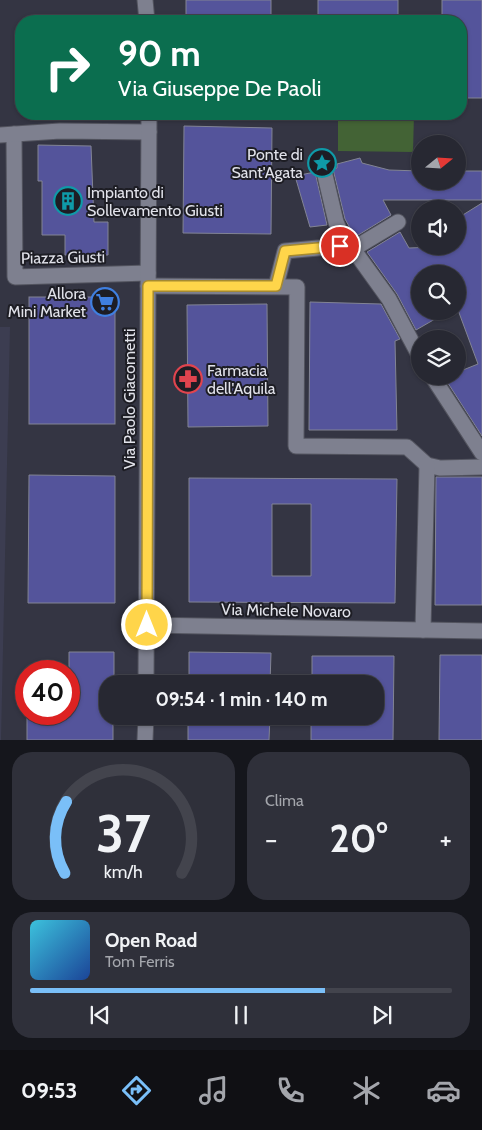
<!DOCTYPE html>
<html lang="it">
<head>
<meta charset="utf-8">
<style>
  :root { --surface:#272832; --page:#2f303a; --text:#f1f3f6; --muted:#a4a6ac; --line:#43444d; --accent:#7abff8 }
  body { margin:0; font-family:Cabin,sans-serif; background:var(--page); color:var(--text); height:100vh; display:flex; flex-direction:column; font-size:19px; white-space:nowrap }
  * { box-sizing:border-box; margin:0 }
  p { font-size:16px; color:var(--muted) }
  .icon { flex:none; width:28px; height:28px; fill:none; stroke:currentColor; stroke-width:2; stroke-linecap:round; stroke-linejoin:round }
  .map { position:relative; height:740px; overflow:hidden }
  .side { display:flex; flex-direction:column; gap:12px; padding:12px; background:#15161c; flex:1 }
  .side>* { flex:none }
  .hud { position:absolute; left:15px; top:15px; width:452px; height:105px; border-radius:20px; box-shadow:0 1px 4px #0004,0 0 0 1px var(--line); background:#0b6e4f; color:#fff; overflow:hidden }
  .needle { width:32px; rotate:72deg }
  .controls { position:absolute; left:411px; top:135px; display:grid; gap:10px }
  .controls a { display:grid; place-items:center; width:55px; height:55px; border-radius:50%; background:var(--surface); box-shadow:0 1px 4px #0004,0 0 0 1px var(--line); font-size:25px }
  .speed { position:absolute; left:15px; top:660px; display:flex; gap:10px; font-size:25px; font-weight:700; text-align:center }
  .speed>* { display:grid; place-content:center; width:65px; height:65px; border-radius:50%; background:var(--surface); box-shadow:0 1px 4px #0004,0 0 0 1px var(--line); line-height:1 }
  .speed .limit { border:8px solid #d22; background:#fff; color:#111 }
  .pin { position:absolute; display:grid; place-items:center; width:42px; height:42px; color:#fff; margin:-21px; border:2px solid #fff; border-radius:50%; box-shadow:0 1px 5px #0007 }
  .me { position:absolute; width:55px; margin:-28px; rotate:0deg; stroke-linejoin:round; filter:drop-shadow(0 0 4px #0008) }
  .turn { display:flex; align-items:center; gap:18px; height:105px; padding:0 20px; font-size:22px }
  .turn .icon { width:65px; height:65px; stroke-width:2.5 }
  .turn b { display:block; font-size:35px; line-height:42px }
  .big { font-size:38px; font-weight:700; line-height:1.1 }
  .side .tile { flex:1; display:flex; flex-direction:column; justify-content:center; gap:8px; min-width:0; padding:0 18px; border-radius:20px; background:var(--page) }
  .side .dial { align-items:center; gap:0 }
  .dial svg { height:130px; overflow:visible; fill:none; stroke:var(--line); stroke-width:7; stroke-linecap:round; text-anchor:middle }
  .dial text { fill:var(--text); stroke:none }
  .song { display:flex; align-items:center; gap:15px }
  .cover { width:60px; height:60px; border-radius:8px; background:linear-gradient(135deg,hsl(190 70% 55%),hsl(220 70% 35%)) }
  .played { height:5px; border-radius:2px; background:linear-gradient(90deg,var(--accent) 70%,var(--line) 70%) }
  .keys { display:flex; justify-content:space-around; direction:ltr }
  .heat { display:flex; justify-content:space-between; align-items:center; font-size:28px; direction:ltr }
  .side .tiles { flex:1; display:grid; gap:12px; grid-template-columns:1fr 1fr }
  .tile:last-child { grid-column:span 2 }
  .trip { position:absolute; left:99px; top:675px; width:285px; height:50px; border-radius:20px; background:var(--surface); box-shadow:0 1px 4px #0004,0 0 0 1px var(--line); font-weight:700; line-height:50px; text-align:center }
  .dock { display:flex; height:80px; justify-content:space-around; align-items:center; background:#101014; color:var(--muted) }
  .dock .icon { width:35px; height:35px }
  .dock .selected { color:var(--accent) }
  .dock b { font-size:22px; color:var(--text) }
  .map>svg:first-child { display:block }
  .built { fill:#3c3d51 }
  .green { fill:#436335 }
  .building { fill:#54549b; stroke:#828494; fill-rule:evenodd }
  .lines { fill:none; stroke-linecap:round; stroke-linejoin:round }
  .minor-casing { stroke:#53545f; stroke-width:17 }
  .minor { stroke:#7e808f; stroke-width:15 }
  .route-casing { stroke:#a68a30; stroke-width:12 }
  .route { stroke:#ffd54a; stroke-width:9 }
  .labels { text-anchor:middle; stroke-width:4; stroke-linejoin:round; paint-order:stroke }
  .poi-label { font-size:16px; fill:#e1e2ea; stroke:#1d1d24; text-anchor:end }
  .street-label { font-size:16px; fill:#e1e2ea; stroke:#1d1d24 }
</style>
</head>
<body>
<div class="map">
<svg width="482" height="740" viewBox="0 0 482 740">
  <rect width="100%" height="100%" fill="#343543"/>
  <path class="built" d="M 0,327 L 10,327 L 1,740 L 0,740 Z"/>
  <path class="green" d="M 338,114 L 414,114 L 413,152 L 338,151 Z"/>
  <g class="building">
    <rect x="186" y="0" width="85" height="21"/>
    <rect x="318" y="0" width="80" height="21"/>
    <path d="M 442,0 L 482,0 L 482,98 L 461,98 L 461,21 L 442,21 Z"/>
    <path d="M 184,126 L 272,128 L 271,234 L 183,233 Z"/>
    <path d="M 38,145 L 91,146 L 94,222 L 108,222 L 108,255 L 65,255 L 65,235 L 42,235 L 42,181 L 38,181 Z"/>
    <path d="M 360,158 L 362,163 L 389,170 L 420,171 L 420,181 L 458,181 L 458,171 L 482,171 L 482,200 L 383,200 L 391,215 L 355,237 L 345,219 L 333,169 L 337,168 L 337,164 Z"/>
    <path d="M 315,172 L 327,225 L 310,227 L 295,176 Z"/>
    <path d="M 482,203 L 482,436 L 444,377 L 458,376 L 458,372 L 478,364 L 458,310 L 458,274 L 420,274 L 420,311 L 449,311 L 416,330 L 397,294 L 367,252 L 400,232 L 409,248 L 458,246 L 458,218 Z"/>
    <rect x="29" y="297" width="86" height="127"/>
    <path d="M 310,302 L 381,304 L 400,339 L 395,341 L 397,430 L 309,430 Z"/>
    <path d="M 267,304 L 268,426 L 188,427 L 187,305 Z"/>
    <path d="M 29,475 L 115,476 L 115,603 L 28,603 Z"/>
    <path d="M 436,477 L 482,477 L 482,605 L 435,605 Z"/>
    <path d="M 189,478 L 397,479 L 395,603 L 189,602 ZM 272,504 L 311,504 L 311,576 L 272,576 Z"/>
    <path d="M 69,652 L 114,652 L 114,684 L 108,684 L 108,716 L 113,716 L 113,740 L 27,740 L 27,714 L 69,714 Z"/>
    <path d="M 189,652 L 271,653 L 270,684 L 189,684 Z"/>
    <path d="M 440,655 L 482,655 L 482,740 L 439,740 Z"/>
    <path d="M 312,656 L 394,656 L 393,740 L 311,740 L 311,716 L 375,716 L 375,684 L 312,684 Z"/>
    <path d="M 188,716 L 270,716 L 269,740 L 188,740 Z"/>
  </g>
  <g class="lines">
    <defs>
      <g id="minor">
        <path d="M 145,0 L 147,21"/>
        <path d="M 14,134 L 15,277 L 148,273"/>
        <path d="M 0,135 L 60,131 L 149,132"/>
        <path d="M 324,171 L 336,222 L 346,246"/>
        <path d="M 353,249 L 398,222"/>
        <path d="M 148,286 L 297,287 L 296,446 L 407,447 L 427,465 L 440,468 L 482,467"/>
        <path d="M 276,286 L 285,251 L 340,246 L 353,249 L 389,299 L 420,357"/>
        <path d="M 432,376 L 482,453"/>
        <path d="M 147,625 L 482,631"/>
        <path d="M 423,630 L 427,465"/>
        <path d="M 146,684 L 149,114"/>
        <path d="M 145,740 L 146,716"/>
      </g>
    </defs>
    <use href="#minor" class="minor-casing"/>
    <use href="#minor" class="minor"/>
  </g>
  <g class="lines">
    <defs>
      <path id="route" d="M 147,625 L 148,286 L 276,286 L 285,251 L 340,246"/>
    </defs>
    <use href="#route" class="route-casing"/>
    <use href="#route" class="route"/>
  </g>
  <defs>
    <symbol id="sight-ring" viewBox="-11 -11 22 22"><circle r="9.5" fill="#1d1d24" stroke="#0f9aa8" stroke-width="1.5"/><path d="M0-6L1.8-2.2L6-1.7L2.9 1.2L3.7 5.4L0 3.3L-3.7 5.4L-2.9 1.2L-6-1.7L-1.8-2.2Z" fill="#0f9aa8"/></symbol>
    <symbol id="building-ring" viewBox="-11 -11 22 22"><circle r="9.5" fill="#1d1d24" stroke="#0f9aa8" stroke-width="1.5"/><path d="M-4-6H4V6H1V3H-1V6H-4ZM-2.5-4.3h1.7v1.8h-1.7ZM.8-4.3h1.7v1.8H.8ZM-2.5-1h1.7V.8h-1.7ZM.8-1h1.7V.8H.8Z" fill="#0f9aa8"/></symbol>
    <symbol id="supermarket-ring" viewBox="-11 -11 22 22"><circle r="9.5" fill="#1d1d24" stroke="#3f7fe0" stroke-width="1.5"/><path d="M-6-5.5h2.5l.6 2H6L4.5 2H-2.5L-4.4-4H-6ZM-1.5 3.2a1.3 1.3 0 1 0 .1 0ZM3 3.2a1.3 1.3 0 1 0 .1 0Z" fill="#3f7fe0"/></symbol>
    <symbol id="pharmacy-ring" viewBox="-11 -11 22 22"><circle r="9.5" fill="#1d1d24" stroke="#e0444e" stroke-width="1.5"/><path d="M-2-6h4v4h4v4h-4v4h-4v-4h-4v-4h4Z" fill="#e0444e"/></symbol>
  </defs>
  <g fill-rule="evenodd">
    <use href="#sight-ring" x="306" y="147" width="32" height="32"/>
    <use href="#building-ring" x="52" y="185" width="32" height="32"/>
    <use href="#supermarket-ring" x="89" y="286" width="32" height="32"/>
    <use href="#pharmacy-ring" x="172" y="363" width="32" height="32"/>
  </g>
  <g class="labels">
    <g class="poi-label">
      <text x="303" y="160">Ponte di<tspan x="303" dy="18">Sant'Agata</tspan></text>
      <text x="87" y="198" text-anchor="start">Impianto di<tspan x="87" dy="18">Sollevamento Giusti</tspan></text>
      <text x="86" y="299">Allora<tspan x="86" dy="18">Mini Market</tspan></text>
      <text x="207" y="376" text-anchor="start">Farmacia<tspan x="207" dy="18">dell'Aquila</tspan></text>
    </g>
    <g class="street-label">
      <text transform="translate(63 257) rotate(-1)" y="6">Piazza Giusti</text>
      <text transform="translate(129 399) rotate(-90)" y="6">Via Paolo Giacometti</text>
      <text transform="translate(286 610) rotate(1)" y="6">Via Michele Novaro</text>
    </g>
  </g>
</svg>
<div class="controls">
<a><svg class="needle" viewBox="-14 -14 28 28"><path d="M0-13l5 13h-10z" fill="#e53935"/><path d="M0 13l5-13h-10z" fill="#a4a6ac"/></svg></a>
<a><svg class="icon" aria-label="sound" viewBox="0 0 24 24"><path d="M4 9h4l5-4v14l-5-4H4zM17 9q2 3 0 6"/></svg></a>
<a><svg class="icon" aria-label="search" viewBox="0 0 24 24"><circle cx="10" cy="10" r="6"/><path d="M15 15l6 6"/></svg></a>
<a><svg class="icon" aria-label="layers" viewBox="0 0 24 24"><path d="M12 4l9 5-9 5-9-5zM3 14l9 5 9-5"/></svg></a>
</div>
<div class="speed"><div class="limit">40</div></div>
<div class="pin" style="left:340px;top:246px;background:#d93025"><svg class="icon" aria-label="arrive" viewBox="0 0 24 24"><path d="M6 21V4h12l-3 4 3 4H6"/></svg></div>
<svg class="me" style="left:147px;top:625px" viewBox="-20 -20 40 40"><circle r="17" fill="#ffd54a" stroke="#fff" stroke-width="3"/><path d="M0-11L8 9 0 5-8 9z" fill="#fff"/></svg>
<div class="trip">09:54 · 1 min · 140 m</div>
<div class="hud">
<div class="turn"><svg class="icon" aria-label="right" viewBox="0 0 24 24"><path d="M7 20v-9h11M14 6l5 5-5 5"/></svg><div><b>90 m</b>Via Giuseppe De Paoli</div></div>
</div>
</div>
<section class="side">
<div class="tiles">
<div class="tile dial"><svg viewBox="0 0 100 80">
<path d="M14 69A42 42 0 1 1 86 69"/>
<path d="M14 69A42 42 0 0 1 15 25" stroke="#7abff8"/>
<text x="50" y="56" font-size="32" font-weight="700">37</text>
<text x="50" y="72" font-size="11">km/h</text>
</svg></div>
<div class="tile"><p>Clima</p>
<div class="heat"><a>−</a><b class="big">20°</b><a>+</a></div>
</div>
<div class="tile">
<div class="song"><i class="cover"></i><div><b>Open Road</b><p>Tom Ferris</p></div></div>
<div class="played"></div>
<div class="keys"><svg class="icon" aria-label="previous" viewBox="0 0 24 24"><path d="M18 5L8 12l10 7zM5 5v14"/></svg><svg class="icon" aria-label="pause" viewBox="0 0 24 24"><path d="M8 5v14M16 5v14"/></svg><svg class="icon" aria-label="next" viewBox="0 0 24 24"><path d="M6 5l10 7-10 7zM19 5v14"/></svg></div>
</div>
</div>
</section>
<nav class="dock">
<b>09:53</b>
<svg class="icon selected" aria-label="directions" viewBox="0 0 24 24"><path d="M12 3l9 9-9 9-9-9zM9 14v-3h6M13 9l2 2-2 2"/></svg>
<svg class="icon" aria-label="music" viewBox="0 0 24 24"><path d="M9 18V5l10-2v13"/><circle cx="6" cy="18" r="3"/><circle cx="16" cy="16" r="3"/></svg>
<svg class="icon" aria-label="phone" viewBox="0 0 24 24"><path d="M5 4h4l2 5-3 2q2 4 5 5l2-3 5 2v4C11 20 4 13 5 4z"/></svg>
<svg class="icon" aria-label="climate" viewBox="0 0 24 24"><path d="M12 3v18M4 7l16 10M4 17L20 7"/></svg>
<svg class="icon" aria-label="car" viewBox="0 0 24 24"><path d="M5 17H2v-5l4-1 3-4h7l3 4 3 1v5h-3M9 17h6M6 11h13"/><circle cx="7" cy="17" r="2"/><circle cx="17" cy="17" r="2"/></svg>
</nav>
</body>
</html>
